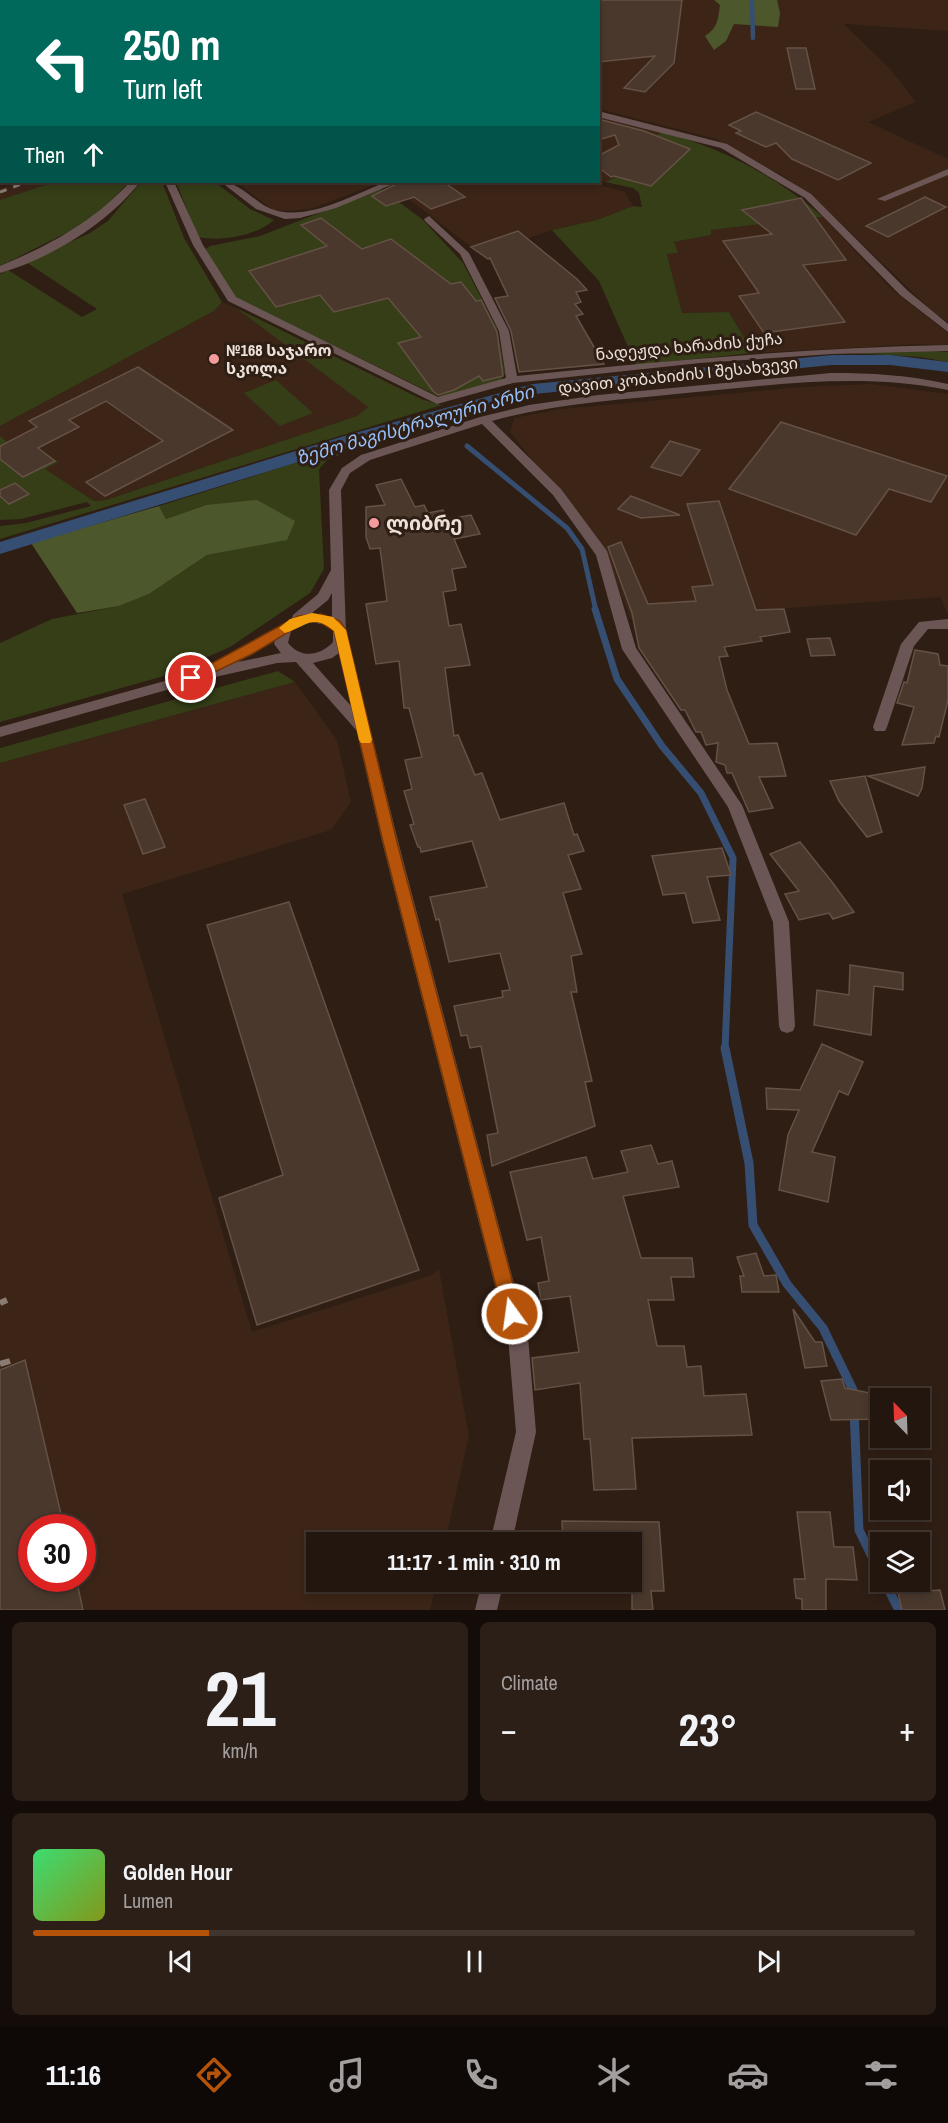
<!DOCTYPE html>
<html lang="en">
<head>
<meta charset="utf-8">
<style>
  :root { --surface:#23160f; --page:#2b1f18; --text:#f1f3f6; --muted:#a39f9e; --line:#40352f; --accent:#b45309 }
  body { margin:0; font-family:"Archivo Narrow","Noto Sans Georgian",sans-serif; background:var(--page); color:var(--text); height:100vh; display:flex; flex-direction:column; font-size:22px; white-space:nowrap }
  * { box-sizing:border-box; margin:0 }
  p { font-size:20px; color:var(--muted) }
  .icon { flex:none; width:33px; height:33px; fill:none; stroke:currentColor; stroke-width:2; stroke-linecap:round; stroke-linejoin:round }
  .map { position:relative; height:1610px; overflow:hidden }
  .details { display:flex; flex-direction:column; gap:12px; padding:12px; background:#130c08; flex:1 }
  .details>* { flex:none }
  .guide { position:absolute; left:0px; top:0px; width:600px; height:183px; box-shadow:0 3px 9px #0003,0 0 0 2px var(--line); background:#00695c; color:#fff; overflow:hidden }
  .needle { width:39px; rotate:337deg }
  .tools { position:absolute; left:870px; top:1388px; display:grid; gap:12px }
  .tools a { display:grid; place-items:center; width:60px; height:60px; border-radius:0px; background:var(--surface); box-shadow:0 3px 9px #0003,0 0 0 2px var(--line); font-size:30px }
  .speed { position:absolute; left:18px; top:1514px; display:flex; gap:12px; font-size:30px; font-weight:700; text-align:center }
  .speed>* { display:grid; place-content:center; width:78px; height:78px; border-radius:50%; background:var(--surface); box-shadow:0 3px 9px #0003,0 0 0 2px var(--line); line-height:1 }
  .speed .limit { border:9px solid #d22; background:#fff; color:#111 }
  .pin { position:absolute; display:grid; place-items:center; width:51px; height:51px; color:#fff; margin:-26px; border:3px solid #fff; border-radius:50%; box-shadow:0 2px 6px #0007 }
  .me { position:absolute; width:66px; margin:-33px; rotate:346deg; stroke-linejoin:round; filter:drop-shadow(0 0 4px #0008) }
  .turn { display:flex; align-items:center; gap:21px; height:126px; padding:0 24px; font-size:27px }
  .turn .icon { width:78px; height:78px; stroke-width:2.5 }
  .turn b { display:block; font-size:42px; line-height:51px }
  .then { display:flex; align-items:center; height:57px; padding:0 24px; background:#0003; gap:12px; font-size:22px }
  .big { font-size:45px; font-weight:800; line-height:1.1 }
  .details .card { flex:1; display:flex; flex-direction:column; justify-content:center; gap:9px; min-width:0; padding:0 21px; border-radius:9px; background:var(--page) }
  .details .dial { align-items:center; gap:0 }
  .dial b { font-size:78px; line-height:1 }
  .song { display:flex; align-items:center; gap:18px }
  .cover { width:72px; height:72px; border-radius:9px; background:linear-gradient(135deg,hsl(140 70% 55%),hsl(70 70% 35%)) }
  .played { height:6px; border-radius:3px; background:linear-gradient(90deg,var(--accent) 20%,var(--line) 20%) }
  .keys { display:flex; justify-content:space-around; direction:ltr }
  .heat { display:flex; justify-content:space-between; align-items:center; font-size:33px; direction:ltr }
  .details .tiles { flex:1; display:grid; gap:12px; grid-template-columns:1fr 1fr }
  .card:last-child { grid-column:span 2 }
  .trip { position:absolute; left:306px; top:1532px; width:336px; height:60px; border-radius:0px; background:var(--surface); box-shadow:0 3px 9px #0003,0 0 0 2px var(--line); font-weight:800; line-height:60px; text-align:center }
  .tab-bar { display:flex; height:96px; justify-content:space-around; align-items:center; background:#0e0906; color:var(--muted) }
  .tab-bar .icon { width:42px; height:42px }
  .tab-bar .selected { color:var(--accent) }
  .tab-bar b { font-size:27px; color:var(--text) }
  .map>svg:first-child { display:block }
  .built { fill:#3c2517; fill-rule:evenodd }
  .green { fill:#353e17 }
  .forest { fill:#4c572c }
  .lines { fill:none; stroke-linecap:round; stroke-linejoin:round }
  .stream-far3 { stroke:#354e71; stroke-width:4.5 }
  .stream-far2 { stroke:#354e71; stroke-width:5 }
  .stream-far1 { stroke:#354e71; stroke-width:7 }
  .stream { stroke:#354e71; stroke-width:9 }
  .canal { fill:#354e71; fill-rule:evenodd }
  .building { fill:#4a382c; stroke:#655146; stroke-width:1.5 }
  .minor { fill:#6c5655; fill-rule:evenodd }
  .rail-far1 { stroke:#8a7c73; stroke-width:3; stroke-dasharray:7 7; stroke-linecap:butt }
  .rail { stroke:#8a7c73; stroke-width:6; stroke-dasharray:14 14; stroke-linecap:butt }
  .route { fill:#b45309; stroke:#753606; stroke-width:1.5 }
  .slow { fill:#f59e0b }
  .poi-dot { fill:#f59b9b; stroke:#2f1e14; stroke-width:2 }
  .labels { text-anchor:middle; stroke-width:6; stroke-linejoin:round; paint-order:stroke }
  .far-street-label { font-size:16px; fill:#ece1da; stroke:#2f1e14 }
  .far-poi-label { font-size:16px; font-weight:bold; fill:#ece1da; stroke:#2f1e14; text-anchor:start }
  .far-water-label { font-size:18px; font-style:italic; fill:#97c1fc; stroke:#2f1e14 }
  .poi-label { font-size:20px; font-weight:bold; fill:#ece1da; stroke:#2f1e14; text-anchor:start }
</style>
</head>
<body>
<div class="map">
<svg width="948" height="1610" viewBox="0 0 948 1610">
  <rect width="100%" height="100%" fill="#2f1e14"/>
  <g class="built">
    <path d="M 191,0 L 948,0 L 948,31 L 844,24 L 891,70 L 916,102 L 868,122 L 948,159 L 948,322 L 933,312 L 816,199 L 783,176 L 716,139 L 599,109 L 598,2 L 185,2 Z"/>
    <path d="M 598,117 L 661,132 L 646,162 L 605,182 L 599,180 Z"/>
    <path d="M 21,182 L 54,182 L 0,200 L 0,188 Z"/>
    <path d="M 236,182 L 382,182 L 310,209 L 288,211 L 273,210 Z"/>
    <path d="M 406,182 L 588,182 L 625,192 L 633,206 L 597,220 L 552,230 L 482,255 L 398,191 L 397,185 Z"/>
    <path d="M 823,217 L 892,290 L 948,333 L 948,346 L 920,344 L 753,353 L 729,312 L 682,313 L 667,254 L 678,253 L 674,242 L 711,235 L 710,230 Z"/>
    <path d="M 222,302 L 236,308 L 368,407 L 357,416 L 106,500 L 94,501 L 29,459 L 0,436 L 0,426 L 214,311 Z"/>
    <path d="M 872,384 L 948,394 L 948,614 L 940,597 L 630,619 L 608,558 L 510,432 L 514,418 L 561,409 L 801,387 Z"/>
    <path d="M 295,682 L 337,740 L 351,802 L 331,830 L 122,894 L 252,1332 L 432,1275 L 439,1269 L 469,1436 L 445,1542 L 316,1542 L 316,1581 L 437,1581 L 430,1610 L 0,1610 L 0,763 ZM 32,1527 L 82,1527 L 82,1578 L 32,1578 Z"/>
  </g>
  <g class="green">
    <path d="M 661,132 C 721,147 777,177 823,217 L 711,230 L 711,235 L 674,242 L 678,253 L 667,254 L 682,313 L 729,312 L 753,353 L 636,365 L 599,281 L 552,230 L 597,220 L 633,206 L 642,207 L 639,193 L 633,188 L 605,182 L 645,163 L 630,155 Z"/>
    <path d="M 54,182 L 129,182 L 92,220 L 0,266 L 0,200 Z"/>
    <path d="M 141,182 L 162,182 L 184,238 L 222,302 L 214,311 L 0,426 L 0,274 L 8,270 L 82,317 L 97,309 L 26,262 L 90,233 L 108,221 Z"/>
    <path d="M 176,182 L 215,182 L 250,209 L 274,220 C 256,236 221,242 198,237 Z"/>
    <path d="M 381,189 L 422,219 L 463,263 L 497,328 L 505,373 L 501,380 L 442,398 L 234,297 L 204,250 L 210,246 L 260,236 Z"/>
    <path d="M 236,308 L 421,399 L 442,405 L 0,539 L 0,526 L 26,523 L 91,506 L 87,502 L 21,519 L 0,520 L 0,436 L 29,459 L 45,452 L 58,462 L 45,469 L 94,501 L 106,500 L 357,416 L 368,407 Z"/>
    <path d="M 931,351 L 948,352 L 948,362 L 920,357 L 849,353 Z"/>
    <path d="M 276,380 L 313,413 L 280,426 L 244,393 Z"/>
    <path d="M 340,449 L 343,454 L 328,459 L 319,469 L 324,569 L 310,593 L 230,647 L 164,676 L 0,722 L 0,643 L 52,619 L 119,606 L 149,594 L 207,555 L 227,551 L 206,505 L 166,519 L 159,506 Z"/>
    <path d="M 278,671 L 295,682 L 0,763 L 0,748 Z"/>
  </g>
  <g class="forest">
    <path d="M 714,0 L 777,0 L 780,13 L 778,27 L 734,24 L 726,41 L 714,50 L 705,36 C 718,28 718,19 720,5 Z"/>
    <path d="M 257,500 L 295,521 L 287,540 L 207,555 L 149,594 L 119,606 L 77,613 L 31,543 L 159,506 L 166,519 L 206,505 Z"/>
  </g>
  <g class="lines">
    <path class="stream-far3" d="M 752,0 L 753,38"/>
    <path class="stream-far2" d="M 467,446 L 567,528 L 582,549 L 596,611"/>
    <path class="stream-far1" d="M 595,609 L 617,679 L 662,746 L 701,793 L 733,858 L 725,1049"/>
    <g class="stream">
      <path d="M 725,1048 L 749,1163 L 753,1225 L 787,1284 L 823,1328 L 853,1390 L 853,1396"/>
      <path d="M 854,1410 L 859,1530 L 880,1573"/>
      <path d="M 884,1581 L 899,1610"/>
    </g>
    <path class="canal" d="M 832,355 L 890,355 L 948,362 L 948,372 L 890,365 L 832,365 L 534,394 L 363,442 L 0,554 L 0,542 L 351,434 L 533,384 Z"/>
  </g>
  <g class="building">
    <path d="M 598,0 L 682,0 L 674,63 L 645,92 L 624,88 L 655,56 L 598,62 Z"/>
    <path d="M 787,48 L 806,48 L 815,89 L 796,89 Z"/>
    <path d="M 756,112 L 871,163 L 838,180 L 792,159 L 776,143 L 766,147 L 736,133 L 741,131 L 729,125 Z"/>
    <path d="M 598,119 L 644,131 L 690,149 L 651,186 L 614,176 L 611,177 L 598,167 L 598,156 L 619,145 L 615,135 L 598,140 Z"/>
    <path d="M 400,182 L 450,182 L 448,185 L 465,197 L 431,209 L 414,197 L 386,206 L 372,196 Z"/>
    <path d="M 925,197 L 946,207 L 888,237 L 866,226 Z"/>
    <path d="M 801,198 L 846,260 L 803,265 L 845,322 L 764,333 L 739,296 L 759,293 L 723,241 L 772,234 L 742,210 Z"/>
    <path d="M 321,218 L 362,249 L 391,239 L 451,284 L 461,282 L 476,301 L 481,300 L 497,332 L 503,376 L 483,381 L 479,376 L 454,390 L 438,395 L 433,391 L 398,343 L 421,337 L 388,298 L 334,312 L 320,295 L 276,307 L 249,271 L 327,246 L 301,225 Z"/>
    <path d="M 518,231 L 577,279 L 587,290 L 576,292 L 581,302 L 575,304 L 583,314 L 576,316 L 604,364 L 519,372 L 511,331 L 495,298 L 508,296 L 490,258 L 488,259 L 471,247 Z"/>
    <path d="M 138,367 L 233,430 L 105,496 L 86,482 L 163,441 L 106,401 L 69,420 L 79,427 L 38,448 L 55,461 L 23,477 L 0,459 L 0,446 L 37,427 L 29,421 Z"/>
    <path d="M 781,422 L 947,476 L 931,502 L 889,489 L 856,535 L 729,489 Z"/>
    <path d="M 670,441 L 700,450 L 681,476 L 651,467 Z"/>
    <path d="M 401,479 L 415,507 L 424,505 L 428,513 L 443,510 L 448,519 L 471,515 L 480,534 L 454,539 L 466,567 L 452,569 L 456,590 L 443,592 L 449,626 L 461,624 L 470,665 L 445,668 L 454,736 L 458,735 L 475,775 L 482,773 L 500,820 L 564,803 L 574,835 L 577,834 L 584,851 L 568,855 L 581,889 L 563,893 L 582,954 L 571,956 L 577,992 L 571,992 L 592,1081 L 585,1082 L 595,1126 L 492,1166 L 487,1135 L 498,1133 L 481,1046 L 470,1048 L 467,1035 L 461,1036 L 454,1006 L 503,997 L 502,991 L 510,990 L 500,953 L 449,962 L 439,919 L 436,920 L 430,897 L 487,887 L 472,841 L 421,852 L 420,847 L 418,847 L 410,825 L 414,824 L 404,791 L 412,789 L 405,760 L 422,757 L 409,708 L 404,708 L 399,661 L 376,664 L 366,604 L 387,601 L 380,548 L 370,549 L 366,537 L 366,507 L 385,505 L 376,485 Z"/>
    <path d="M 15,483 L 29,494 L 9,504 L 0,496 L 0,490 Z"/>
    <path d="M 631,496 L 680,515 L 641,518 L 618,509 Z"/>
    <path d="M 719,501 L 756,610 L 784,609 L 790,632 L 760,637 L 762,641 L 724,647 L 728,656 L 719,657 L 727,690 L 749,744 L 777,743 L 786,776 L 759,777 L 773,808 L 749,812 L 732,773 L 727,773 L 725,765 L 716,762 L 718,743 L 706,745 L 701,732 L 696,732 L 685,710 L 681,710 L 639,648 L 632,613 L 608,547 L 621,542 L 648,604 L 696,601 L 692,587 L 713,585 L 687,504 Z"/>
    <path d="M 830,638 L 835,655 L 811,656 L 807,639 Z"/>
    <path d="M 915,650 L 938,654 L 940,665 L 948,666 L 948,700 L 939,737 L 936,736 L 934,743 L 902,745 L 914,707 L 897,703 L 904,682 L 907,683 Z"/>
    <path d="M 925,767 L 922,788 L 918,796 L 868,776 Z"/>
    <path d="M 865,776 L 882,832 L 867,837 L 839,801 L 830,781 Z"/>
    <path d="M 145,799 L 165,847 L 143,854 L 124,805 Z"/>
    <path d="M 800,842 L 832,882 L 854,912 L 833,919 L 829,913 L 799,920 L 785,894 L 799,891 L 770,854 Z"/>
    <path d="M 722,848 L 731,875 L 707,877 L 720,920 L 693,923 L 685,893 L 663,895 L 652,856 Z"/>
    <path d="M 289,902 L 419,1270 L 257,1325 L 219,1198 L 283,1175 L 207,925 Z"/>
    <path d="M 850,965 L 903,973 L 903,990 L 874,986 L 871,1035 L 814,1025 L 817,990 L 849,995 Z"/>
    <path d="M 822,1044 L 863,1062 L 848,1095 L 839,1091 L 812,1152 L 835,1157 L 828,1202 L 779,1190 L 788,1135 L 799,1110 L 767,1109 L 766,1088 L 800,1090 Z"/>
    <path d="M 651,1145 L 658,1164 L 672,1161 L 679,1187 L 623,1196 L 641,1258 L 692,1258 L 694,1277 L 671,1277 L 674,1300 L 648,1300 L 657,1346 L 684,1346 L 687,1367 L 701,1366 L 704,1396 L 746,1394 L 752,1435 L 632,1438 L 636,1489 L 594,1490 L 590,1439 L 584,1439 L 580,1383 L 535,1390 L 532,1358 L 579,1352 L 570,1296 L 541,1300 L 538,1283 L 549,1281 L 541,1237 L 527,1240 L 510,1172 L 586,1157 L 593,1179 L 628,1172 L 621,1151 Z"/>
    <path d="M 756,1253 L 764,1276 L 776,1275 L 779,1292 L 742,1292 L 740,1276 L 744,1276 L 737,1257 Z"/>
    <path d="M 793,1309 L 815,1342 L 822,1342 L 827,1366 L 805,1368 Z"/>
    <path d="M 25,1360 L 64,1527 L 32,1527 L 32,1578 L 76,1578 L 83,1610 L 0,1610 L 0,1370 Z"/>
    <path d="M 842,1379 L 845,1388 L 880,1395 L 880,1419 L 831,1420 L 821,1381 Z"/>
    <path d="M 797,1512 L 830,1512 L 834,1547 L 853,1547 L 857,1580 L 826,1579 L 826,1610 L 802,1610 L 802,1599 L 796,1598 L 794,1579 L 805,1579 Z"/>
    <path d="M 562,1521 L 659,1522 L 664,1591 L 651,1591 L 653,1610 L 632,1610 L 632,1542 L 563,1542 Z"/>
    <path d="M 940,1590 L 945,1610 L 902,1610 L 898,1593 Z"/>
  </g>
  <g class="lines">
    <g class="minor">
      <rect x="46" y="0" width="8" height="2"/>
      <rect x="0" y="111" width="2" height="6"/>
      <path d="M 598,111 L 727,144 L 811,194 L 908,291 L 948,324 L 948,332 L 900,295 L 805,198 L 721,148 L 598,117 Z"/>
      <path d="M 948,169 L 948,175 L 885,201 L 877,199 Z"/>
      <path d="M 130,182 L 140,182 C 108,223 50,259 0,273 L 0,266 C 50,245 93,222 130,182 Z"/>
      <path d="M 165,182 L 174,182 L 203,245 L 236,297 L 438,397 L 506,378 L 499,331 L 460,254 L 425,221 L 424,219 L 429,216 L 469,253 L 509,331 L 517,376 C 662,361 802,348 948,345 L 948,351 L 832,354 L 700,363 L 513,383 L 437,404 L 228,301 L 193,245 Z"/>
      <path d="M 221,182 C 238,182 250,197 265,206 C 301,226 352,195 386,182 L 398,182 L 336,208 L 300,218 L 285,219 L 256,209 Z"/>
      <path d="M 831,373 C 871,373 909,375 948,384 L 948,390 C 860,372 774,385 686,393 C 621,400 555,403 492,421 L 561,489 L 607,551 L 636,648 L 742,805 L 789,922 L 795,1026 L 793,1031 L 787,1033 L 781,1031 L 779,1026 L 773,922 L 728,807 L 622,649 L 596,555 L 553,495 L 482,424 L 370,460 L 350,473 L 341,490 L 346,633 L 398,841 L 528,1337 L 536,1432 L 512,1542 L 490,1542 L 516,1432 L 508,1337 L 382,841 L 357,731 L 296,662 L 277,663 L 202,680 L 0,737 L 0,727 L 215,667 L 216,662 L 292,619 L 293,615 L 318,594 L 331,570 L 329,490 L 342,468 L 361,455 L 480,417 L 529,405 L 598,395 ZM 332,593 L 332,617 L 312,613 L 328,600 ZM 311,622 L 326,625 L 333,631 L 333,642 C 320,656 301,659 288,643 L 291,631 ZM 275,641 L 274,644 L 281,653 L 238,662 ZM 339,653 L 351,706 L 313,663 L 332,658 Z"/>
      <path d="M 948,619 L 948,629 L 928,629 L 914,646 L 887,727 L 885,731 L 875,731 L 873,727 L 901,644 L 919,622 Z"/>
      <path d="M 482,1581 L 504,1581 L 497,1610 L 475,1610 Z"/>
    </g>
    <g class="rail-far1">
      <path d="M 479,2 L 483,0"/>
      <path d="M 507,2 L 511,0"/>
      <path d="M 530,2 L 534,0"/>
      <path d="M 0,192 L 27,182"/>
    </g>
    <g class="rail">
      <path d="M 0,1303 L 7,1300"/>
      <path d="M 0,1364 L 10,1361"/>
    </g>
  </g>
  <path class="route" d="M 321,614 L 340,621 L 346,630 L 397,842 L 521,1314 L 518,1321 L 512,1323 L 506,1321 L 503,1314 L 383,842 L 334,631 L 320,622 L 305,622 L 252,654 L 196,681 L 187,681 L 185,678 L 298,616 Z"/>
  <path class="slow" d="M 312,613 L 333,617 L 346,630 L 372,740 L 370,743 L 361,743 L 359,740 L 334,631 C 313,613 306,626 285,633 L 279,628 L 290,619 Z"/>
  <g class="poi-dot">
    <circle cx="214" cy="359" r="6"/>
    <circle cx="374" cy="523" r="6"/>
  </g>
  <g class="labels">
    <g class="far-street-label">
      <text transform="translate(689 346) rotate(-5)" y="6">ნადეჟდა ხარაძის ქუჩა</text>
      <text transform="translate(678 375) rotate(-6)" y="6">დავით კობახიძის I შესახვევი</text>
    </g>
    <g class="far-poi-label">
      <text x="226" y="356">№168 საჯარო<tspan x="226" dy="18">სკოლა</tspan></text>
    </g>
    <g class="far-water-label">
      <text transform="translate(415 425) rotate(-16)" y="6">ზემო მაგისტრალური არხი</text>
    </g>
    <g class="poi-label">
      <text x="386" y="530">ლიბრე</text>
    </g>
  </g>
</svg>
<div class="tools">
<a><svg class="needle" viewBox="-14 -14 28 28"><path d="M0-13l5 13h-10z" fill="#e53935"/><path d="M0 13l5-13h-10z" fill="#a39f9e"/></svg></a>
<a><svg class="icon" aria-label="sound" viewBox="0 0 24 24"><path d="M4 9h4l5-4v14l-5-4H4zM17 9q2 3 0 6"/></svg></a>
<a><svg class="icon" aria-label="layers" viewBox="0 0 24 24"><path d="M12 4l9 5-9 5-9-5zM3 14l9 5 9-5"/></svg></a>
</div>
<div class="speed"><div class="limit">30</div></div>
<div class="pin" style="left:191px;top:678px;background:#d93025"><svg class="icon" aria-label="arrive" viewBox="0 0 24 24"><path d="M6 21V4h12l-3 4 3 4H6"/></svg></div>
<svg class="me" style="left:512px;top:1314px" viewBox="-20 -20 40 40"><circle r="17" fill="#b45309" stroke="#fff" stroke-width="3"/><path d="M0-11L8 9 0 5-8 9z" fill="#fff"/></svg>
<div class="trip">11:17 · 1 min · 310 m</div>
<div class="guide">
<div class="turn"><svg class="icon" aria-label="left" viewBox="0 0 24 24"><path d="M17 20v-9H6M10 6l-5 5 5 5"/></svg><div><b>250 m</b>Turn left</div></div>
<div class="then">Then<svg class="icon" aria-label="ahead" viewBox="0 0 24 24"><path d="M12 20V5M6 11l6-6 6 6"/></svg></div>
</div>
</div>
<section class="details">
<div class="tiles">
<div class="card dial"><b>21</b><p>km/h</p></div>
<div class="card"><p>Climate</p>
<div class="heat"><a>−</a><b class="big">23°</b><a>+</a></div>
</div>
<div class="card">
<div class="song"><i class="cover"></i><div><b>Golden Hour</b><p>Lumen</p></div></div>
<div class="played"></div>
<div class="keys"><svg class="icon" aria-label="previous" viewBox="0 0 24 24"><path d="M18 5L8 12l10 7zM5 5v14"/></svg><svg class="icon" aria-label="pause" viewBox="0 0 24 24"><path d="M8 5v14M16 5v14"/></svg><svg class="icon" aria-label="next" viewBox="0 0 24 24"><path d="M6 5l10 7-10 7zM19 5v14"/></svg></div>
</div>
</div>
</section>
<nav class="tab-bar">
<b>11:16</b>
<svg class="icon selected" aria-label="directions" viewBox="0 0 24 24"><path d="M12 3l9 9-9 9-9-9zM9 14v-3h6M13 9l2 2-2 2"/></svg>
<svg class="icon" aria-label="music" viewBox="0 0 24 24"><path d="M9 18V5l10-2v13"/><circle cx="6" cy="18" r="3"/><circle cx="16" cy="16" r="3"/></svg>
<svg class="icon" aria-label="phone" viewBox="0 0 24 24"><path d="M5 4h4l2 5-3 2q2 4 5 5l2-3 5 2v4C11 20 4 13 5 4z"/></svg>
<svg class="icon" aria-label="climate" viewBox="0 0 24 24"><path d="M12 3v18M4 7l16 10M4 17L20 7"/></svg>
<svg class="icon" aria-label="car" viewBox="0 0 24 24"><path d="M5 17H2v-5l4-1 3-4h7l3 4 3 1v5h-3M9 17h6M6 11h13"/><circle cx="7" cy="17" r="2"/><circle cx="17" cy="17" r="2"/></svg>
<svg class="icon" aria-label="filters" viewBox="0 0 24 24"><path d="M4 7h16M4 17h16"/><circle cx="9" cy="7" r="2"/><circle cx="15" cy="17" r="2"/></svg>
</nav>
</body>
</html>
